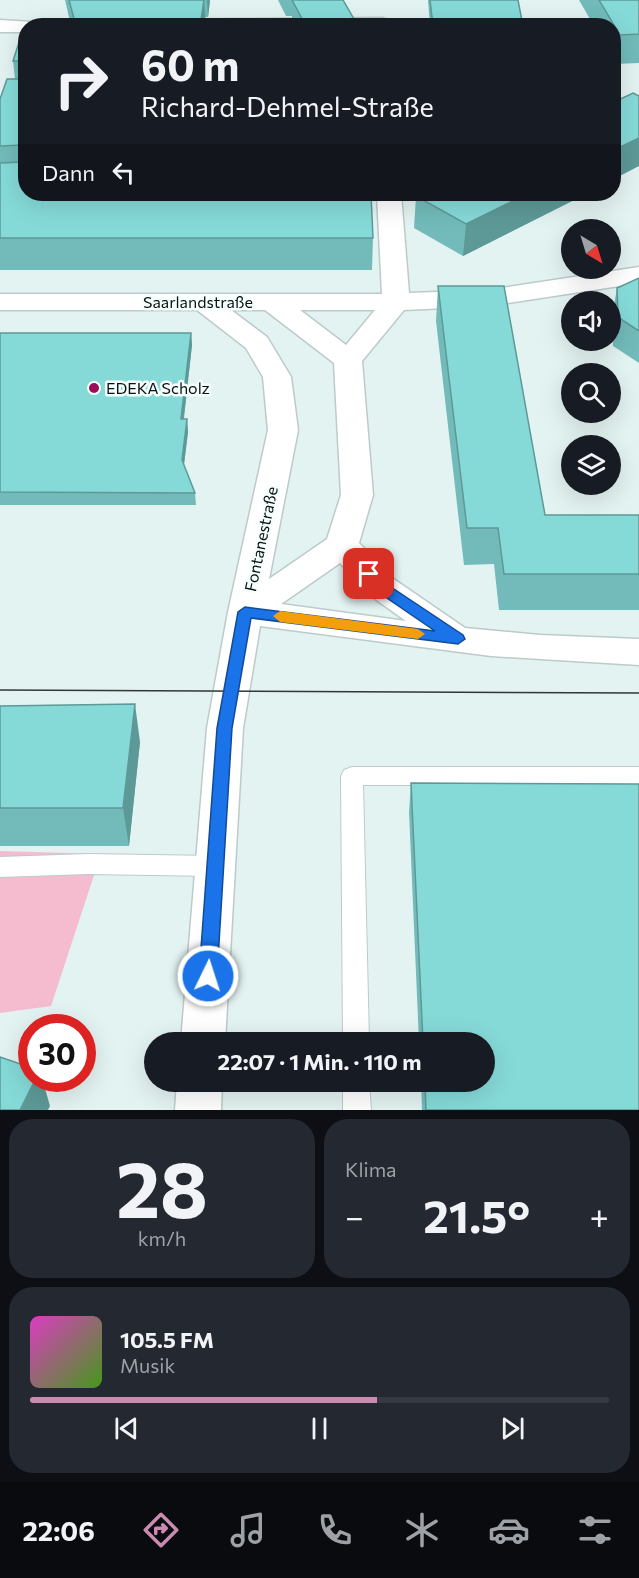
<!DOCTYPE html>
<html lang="de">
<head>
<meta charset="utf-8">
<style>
  :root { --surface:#171b24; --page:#242831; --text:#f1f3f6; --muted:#9ea1a6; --line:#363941; --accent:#cb8bb0 }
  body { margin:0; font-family:Commissioner,sans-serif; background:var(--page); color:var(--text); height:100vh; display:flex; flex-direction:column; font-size:22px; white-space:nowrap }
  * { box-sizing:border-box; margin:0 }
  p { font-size:20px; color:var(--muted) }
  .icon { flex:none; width:33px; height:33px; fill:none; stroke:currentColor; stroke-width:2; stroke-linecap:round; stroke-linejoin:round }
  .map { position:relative; height:1110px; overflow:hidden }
  .drawer { display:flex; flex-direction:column; gap:9px; padding:9px; background:#0d0f14; flex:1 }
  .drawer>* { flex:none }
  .top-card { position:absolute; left:18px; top:18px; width:603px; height:183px; border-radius:24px; box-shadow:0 6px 24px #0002; background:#171b24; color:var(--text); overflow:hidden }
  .needle { width:39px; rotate:142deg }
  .fabs { position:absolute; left:561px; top:219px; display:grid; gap:12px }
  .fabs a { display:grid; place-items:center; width:60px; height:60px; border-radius:50%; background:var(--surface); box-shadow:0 6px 24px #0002; font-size:30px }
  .speed { position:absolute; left:18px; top:1014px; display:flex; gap:12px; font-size:30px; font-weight:700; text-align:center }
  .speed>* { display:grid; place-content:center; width:78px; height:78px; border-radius:50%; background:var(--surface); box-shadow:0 6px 24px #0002; line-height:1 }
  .speed .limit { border:9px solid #d22; background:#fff; color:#111 }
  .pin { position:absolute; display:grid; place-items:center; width:51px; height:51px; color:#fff; margin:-26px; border-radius:12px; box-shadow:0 3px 9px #0006 }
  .me { position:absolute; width:66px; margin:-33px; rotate:4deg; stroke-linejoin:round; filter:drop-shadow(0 0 4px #0008) }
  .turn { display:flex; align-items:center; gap:21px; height:126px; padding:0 24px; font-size:27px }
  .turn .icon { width:78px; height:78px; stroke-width:2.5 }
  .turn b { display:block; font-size:42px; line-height:51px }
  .then { display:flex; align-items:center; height:57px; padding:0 24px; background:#0003; gap:12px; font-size:22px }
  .big { font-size:45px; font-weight:700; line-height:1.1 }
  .drawer .widget { flex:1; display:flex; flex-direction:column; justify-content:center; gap:9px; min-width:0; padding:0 21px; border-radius:24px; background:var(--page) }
  .drawer .dial { align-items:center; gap:0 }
  .dial b { font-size:78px; line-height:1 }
  .song { display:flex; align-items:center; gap:18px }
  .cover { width:72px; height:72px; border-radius:9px; background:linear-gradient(135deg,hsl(310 70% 55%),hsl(100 70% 35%)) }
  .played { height:6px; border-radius:3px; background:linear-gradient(90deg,var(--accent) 60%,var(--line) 60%) }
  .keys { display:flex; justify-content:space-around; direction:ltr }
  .heat { display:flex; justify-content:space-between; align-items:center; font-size:33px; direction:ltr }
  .drawer .tiles { flex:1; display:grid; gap:9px; grid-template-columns:1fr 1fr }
  .widget:last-child { grid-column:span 2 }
  .trip { position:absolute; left:144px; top:1032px; width:351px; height:60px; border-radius:30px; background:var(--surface); box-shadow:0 6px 24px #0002; font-weight:700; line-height:60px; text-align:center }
  .menu { display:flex; height:96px; justify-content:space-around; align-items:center; background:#090b0e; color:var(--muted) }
  .menu .icon { width:42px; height:42px }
  .menu .selected { color:var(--accent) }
  .menu b { font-size:27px; color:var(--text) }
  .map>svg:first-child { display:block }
  .green { fill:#f5bcd0 }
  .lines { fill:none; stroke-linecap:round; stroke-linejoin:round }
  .lane-casing { stroke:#bccbca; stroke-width:2 }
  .street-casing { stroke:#bccbca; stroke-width:3 }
  .lane { fill:#fff; fill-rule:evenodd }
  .street { fill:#fff; fill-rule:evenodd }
  .tram { stroke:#313838; stroke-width:1.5 }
  .wall { fill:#72bbba }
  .shaded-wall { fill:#5d9997 }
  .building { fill:#85dad8; stroke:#5d9997; stroke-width:1.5 }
  .route { fill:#1a73e8; stroke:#114b97; stroke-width:1.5 }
  .slow { fill:#f59e0b }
  .poi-dot { fill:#9c0c5a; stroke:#f5fffe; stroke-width:2 }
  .labels { text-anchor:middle; stroke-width:5; stroke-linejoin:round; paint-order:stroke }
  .street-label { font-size:16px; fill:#0b1010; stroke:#f5fffe }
  .poi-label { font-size:16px; fill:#0b1010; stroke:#f5fffe; text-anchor:start }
</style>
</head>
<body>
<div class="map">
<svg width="639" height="1110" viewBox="0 0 639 1110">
  <rect width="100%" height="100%" fill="#e3f3f2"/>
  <path class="green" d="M 0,851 L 101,854 L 51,1006 L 0,1013 Z"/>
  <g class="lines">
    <defs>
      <g id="lane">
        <path d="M 352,767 L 639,767 L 639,785 L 363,785 L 369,1042 L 343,1042 L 341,776 L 344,770 Z"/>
        <path d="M 88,854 L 215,856 L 223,859 L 227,866 L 223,873 L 215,876 L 88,874 L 0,877 L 0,857 Z"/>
        <path d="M 343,1082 L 369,1082 L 371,1110 L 343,1110 Z"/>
      </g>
      <g id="street">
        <path d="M 382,18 L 389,20 L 391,26 L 98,26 L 101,22 L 108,20 Z"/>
        <path d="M 0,20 L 33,22 L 36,26 L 26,26 L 26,32 L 0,32 Z"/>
        <path d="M 377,194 L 401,194 L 409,293 L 489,290 L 639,267 L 639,283 L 489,306 L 404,310 L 362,361 L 373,495 L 359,543 L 395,580 L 465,628 L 540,635 L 639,639 L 639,665 L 491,656 L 260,626 L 243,728 L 225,1042 L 181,1042 L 207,728 L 228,612 L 268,430 L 263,377 L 246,348 L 197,310 L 0,310 L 0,294 L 382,294 ZM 231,310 L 265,310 L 334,363 L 341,495 L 327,539 L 269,579 L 298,430 L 291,377 L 267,337 ZM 300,310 L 375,310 L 346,345 ZM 340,563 L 371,596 L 406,621 L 281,604 Z"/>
        <path d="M 177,1082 L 222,1082 L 221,1110 L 175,1110 Z"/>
      </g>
    </defs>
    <use href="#lane" class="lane-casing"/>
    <use href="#street" class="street-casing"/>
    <use href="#lane" class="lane"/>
    <use href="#street" class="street"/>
    <path class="tram" d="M 0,690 L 639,693"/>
  </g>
  <g class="wall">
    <path d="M 65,0 L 210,0 L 208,17 L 205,17 L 206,26 L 71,26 Z"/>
    <path d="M 278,0 L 343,0 L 306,26 L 292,26 L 292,16 L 286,16 Z"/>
    <path d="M 428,0 L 518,0 L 523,26 L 430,26 Z"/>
    <path d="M 579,0 L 639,0 L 639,63 L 615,64 L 614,61 L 614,26 L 594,26 Z"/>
    <path d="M 26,36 L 373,238 L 372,270 L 0,270 L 0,99 L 15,79 L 13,61 Z"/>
    <path d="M 421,194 L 586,194 L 463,256 L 414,228 L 416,196 Z"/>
    <path d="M 639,278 L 639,363 L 613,346 L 612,317 L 617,288 Z"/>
    <path d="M 438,286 L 545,515 L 639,515 L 639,610 L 499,610 L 494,564 L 464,565 L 436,321 Z"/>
    <path d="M 0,333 L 191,333 L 192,345 L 184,419 L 187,419 L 188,432 L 184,465 L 195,493 L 196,505 L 0,505 Z"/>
    <path d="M 0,706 L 140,742 L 129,846 L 0,846 Z"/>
    <path d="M 411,783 L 639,1110 L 422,1110 L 421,1082 L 484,1082 L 484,1042 L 419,1042 L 409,812 Z"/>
  </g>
  <g class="shaded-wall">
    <path d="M 204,0 L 206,26 L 200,26 Z"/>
    <path d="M 207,0 L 210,0 L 208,17 Z"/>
    <path d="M 639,138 L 639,166 L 614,179 L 614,150 Z"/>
    <path d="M 527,194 L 586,194 L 463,256 L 466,224 Z"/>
    <path d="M 191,333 L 192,345 L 182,432 L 181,419 Z"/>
    <path d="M 187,419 L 188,432 L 183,472 L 182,460 Z"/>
    <path d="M 135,704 L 140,742 L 129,846 L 123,808 Z"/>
    <path d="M 36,1078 L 42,1078 L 50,1106 L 48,1110 L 20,1110 Z"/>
  </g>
  <g class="building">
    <path d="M 69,0 L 204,0 L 200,26 L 76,26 Z"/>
    <path d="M 292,0 L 343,0 L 358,26 L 306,26 Z"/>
    <path d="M 430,0 L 518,0 L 523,26 L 433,26 Z"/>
    <path d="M 599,0 L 639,0 L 639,34 L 620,35 Z"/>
    <path d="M 21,36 L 26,36 L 26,194 L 371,194 L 373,238 L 0,238 L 0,163 L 23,162 L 23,145 L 0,146 L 0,99 L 7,79 L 22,79 L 24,77 L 23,61 L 13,61 Z"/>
    <path d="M 633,93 L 639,96 L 639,138 L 614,150 L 614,102 Z"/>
    <path d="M 421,194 L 527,194 L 466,224 L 416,196 Z"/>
    <path d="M 639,278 L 639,331 L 618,317 L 617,288 Z"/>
    <path d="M 438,286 L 504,286 L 545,515 L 639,515 L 639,574 L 504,574 L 498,528 L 467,528 Z"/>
    <path d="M 0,333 L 191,333 L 181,419 L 187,419 L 182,460 L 195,493 L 0,492 Z"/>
    <path d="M 135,704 L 123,808 L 0,808 L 0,706 Z"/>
    <path d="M 411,783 L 639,784 L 639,1110 L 426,1110 L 425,1082 L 484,1082 L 484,1042 L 423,1042 Z"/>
    <path d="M 0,1057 L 32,1068 L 32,1078 L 36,1078 L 20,1110 L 0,1110 Z"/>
  </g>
  <path class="route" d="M 369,569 L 374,571 L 388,585 L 463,635 L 465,639 L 458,644 L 251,618 L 232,728 L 217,976 L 214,982 L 208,984 L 202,982 L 199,976 L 217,728 L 238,612 L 245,607 L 435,631 L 378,592 L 362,574 Z"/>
  <path class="slow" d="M 280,611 L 418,629 L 425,634 L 418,639 L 280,622 L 273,616 Z"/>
  <circle class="poi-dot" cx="94" cy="388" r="6"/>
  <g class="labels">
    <g class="street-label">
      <text x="198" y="308">Saarlandstraße</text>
      <text transform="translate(261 539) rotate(-78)" y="6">Fontanestraße</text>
    </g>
    <g class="poi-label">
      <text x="106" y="394">EDEKA Scholz</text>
    </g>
  </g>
</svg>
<div class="fabs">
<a><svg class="needle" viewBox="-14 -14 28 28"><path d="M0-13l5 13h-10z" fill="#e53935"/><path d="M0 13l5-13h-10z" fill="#9ea1a6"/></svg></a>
<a><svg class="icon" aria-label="sound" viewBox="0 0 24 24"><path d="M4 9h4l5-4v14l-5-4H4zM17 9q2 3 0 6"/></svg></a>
<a><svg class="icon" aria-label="search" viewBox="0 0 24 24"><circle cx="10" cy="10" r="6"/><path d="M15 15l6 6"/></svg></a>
<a><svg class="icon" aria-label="layers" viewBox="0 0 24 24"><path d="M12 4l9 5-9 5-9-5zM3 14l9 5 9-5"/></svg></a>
</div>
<div class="speed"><div class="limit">30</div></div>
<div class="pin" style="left:369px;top:574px;background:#d93025"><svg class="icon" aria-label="arrive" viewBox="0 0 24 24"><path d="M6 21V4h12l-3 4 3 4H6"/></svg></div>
<svg class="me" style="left:208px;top:976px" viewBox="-20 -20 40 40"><circle r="17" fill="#1a73e8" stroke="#fff" stroke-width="3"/><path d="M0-11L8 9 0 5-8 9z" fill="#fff"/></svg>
<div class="trip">22:07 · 1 Min. · 110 m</div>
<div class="top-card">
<div class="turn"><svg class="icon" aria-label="right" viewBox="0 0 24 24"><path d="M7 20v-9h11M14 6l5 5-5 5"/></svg><div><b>60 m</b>Richard-Dehmel-Straße</div></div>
<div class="then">Dann<svg class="icon" aria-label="left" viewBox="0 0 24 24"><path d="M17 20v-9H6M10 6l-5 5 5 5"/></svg></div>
</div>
</div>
<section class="drawer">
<div class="tiles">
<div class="widget dial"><b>28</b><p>km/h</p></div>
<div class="widget"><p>Klima</p>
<div class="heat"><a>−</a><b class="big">21.5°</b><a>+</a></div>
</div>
<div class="widget">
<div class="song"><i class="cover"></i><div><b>105.5 FM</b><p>Musik</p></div></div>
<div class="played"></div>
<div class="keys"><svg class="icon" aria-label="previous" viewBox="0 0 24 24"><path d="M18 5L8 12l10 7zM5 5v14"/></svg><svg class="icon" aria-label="pause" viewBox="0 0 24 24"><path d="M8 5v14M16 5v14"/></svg><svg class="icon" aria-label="next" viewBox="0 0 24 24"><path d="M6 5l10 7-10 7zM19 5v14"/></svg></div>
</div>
</div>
</section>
<nav class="menu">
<b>22:06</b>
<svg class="icon selected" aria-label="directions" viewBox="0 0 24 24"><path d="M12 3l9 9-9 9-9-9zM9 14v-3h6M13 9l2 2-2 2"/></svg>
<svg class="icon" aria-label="music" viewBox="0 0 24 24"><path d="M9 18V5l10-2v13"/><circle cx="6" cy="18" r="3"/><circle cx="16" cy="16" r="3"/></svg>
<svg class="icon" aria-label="phone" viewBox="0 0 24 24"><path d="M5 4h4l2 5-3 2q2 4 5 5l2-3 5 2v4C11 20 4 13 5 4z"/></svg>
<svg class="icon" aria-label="climate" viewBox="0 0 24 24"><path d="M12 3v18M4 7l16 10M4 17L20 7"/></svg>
<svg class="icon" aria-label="car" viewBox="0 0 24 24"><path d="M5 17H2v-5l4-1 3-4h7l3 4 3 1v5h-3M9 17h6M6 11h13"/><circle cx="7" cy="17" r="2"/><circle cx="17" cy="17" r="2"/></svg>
<svg class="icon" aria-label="filters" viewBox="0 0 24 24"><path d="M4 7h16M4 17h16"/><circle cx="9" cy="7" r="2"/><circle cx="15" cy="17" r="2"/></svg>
</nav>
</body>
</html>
